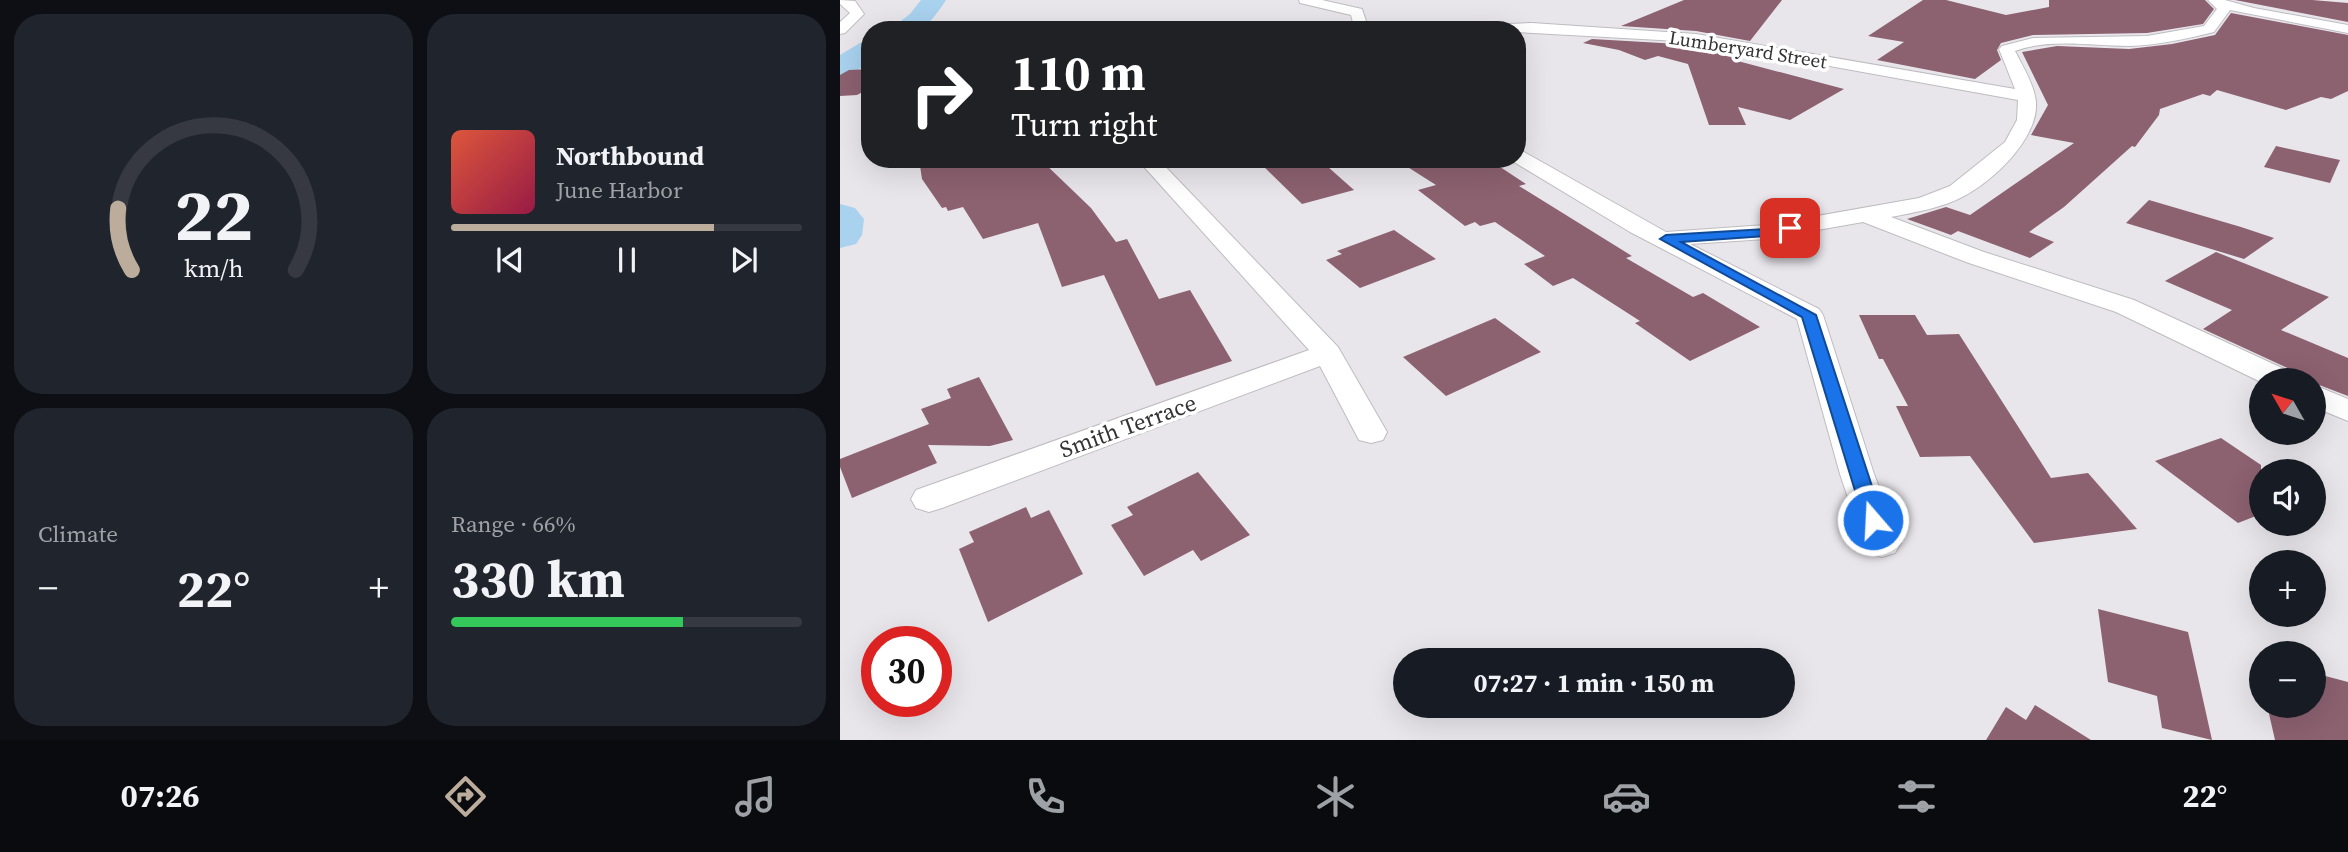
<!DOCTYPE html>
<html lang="en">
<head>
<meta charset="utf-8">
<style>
  :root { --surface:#171b24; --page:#20242c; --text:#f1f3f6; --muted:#9ea1a6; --line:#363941; --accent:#bbac9c }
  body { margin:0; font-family:"Source Serif 4",serif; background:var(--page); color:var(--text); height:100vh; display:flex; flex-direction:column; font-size:26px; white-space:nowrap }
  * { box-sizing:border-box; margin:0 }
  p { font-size:23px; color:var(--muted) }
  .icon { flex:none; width:38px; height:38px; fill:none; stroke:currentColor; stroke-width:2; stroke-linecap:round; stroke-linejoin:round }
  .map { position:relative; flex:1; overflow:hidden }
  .sheet { display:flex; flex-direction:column; gap:14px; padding:14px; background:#0d0f14; width:840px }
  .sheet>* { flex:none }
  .banner { position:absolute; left:21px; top:21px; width:665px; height:147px; border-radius:28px; box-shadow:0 7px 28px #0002; background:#202124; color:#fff; overflow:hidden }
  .needle { width:46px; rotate:309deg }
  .buttons { position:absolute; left:1409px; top:368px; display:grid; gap:14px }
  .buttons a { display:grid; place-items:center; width:77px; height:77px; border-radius:50%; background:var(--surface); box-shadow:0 7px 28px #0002; font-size:35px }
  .speed { position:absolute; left:21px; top:626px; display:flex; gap:14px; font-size:35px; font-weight:700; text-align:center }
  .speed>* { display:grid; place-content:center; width:91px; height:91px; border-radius:50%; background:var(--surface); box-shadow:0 7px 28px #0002; line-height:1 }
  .speed .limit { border:10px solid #d22; background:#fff; color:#111 }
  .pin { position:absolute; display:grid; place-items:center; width:60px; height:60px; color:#fff; margin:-30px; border-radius:14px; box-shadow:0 4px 10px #0006 }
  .me { position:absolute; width:77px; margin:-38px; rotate:341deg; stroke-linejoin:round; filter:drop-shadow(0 0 5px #0008) }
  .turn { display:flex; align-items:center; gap:24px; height:147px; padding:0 35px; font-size:32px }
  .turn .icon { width:91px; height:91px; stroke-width:2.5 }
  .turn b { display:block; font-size:49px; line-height:60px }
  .big { font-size:52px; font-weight:700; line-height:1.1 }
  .sheet .widget { flex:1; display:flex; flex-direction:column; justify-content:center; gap:10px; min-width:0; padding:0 24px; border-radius:28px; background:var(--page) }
  .sheet .dial { align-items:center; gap:0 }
  .dial svg { height:182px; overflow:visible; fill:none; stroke:var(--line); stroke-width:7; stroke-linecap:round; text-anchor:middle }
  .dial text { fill:var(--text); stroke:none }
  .song { display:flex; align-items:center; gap:21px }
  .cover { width:84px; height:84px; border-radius:10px; background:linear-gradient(135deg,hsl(10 70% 55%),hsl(340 70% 35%)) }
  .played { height:7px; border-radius:4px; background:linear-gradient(90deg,var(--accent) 75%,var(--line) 75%) }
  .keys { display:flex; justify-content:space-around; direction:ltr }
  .heat { display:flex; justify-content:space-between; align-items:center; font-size:38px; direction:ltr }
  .charge { height:10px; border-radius:5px; background:linear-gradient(90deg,#34c759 66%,var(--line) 0) }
  .sheet .tiles { flex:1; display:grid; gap:14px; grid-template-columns:repeat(2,1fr) }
  .trip { position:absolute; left:553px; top:648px; width:402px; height:70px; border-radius:35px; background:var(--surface); box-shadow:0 7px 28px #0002; font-weight:700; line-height:70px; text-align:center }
  .menu { display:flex; height:112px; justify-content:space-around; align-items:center; background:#090b0e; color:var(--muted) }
  .menu .icon { width:49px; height:49px }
  .menu .selected { color:var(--accent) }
  .menu b { font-size:32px; color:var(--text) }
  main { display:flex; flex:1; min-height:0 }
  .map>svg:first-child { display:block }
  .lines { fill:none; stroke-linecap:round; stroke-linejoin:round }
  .river { fill:#a9d2ef; fill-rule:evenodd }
  .building { fill:#8c6170 }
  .minor-casing { stroke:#bebcc0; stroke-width:2 }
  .minor { fill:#fff; fill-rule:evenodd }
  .route { fill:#1a73e8; stroke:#114b97; stroke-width:2 }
  .labels { text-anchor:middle; stroke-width:7; stroke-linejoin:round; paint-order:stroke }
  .far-street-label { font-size:19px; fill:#333334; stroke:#fff }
  .street-label { font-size:23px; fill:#333334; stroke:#fff }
</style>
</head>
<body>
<main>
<section class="sheet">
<div class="tiles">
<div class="widget dial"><svg viewBox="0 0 100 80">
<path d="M14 69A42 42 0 1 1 86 69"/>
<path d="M14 69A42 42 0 0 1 8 42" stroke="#bbac9c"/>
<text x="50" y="56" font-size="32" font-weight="700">22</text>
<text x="50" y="72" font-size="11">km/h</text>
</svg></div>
<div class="widget">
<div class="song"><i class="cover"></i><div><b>Northbound</b><p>June Harbor</p></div></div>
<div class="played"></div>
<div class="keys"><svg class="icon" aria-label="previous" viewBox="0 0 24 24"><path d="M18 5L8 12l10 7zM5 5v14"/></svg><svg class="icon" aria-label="pause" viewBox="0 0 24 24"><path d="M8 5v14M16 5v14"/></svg><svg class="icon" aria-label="next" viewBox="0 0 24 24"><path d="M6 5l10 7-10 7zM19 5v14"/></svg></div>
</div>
<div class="widget"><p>Climate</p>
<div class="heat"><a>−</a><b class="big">22°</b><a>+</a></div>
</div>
<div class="widget"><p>Range · 66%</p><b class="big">330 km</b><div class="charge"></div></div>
</div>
</section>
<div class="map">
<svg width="1508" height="740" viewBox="0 0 1508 740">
  <rect width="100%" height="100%" fill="#e8e6eb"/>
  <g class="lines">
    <g class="river">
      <path d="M 81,0 L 106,0 C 85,31 85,30 49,30 L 70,14 Z"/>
      <path d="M 30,41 L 30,62 L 11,74 L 0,77 L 0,55 L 20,43 Z"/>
      <path d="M 0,204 L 15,208 L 24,219 L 22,235 L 16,244 L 0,248 Z"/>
    </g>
  </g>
  <g class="building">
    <path d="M 844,0 L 942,0 L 910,41 L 856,31 L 781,26 Z"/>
    <path d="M 1083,0 L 1106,0 L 1166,15 L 1209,7 L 1209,0 L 1365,0 L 1374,9 L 1363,24 L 1307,33 L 1193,35 L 1161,43 L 1157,50 L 1161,60 L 1135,79 L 1037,60 L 1064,42 L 1028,36 Z"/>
    <path d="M 1395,0 L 1472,0 L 1508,3 L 1508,22 Z"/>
    <path d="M 1391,13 L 1508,35 L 1508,91 L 1491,99 L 1481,97 L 1446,110 L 1377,90 L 1370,96 L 1363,94 L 1320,109 L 1319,115 L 1295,147 L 1292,146 L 1224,207 L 1189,232 L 1214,242 L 1190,258 L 1118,231 L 1111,235 L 1067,219 L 1106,207 L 1130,215 L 1234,143 L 1191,135 L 1208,105 L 1182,52 L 1217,46 L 1289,49 L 1332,44 L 1375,35 Z"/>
    <path d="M 752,39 L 856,45 L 900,53 L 894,60 L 1004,89 L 950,120 L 898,107 L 906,125 L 869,125 L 848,64 L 818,56 L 805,60 L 779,50 L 743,43 Z"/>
    <path d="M 30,69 L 30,88 L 17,95 L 0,96 L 0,75 L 9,70 Z"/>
    <path d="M 1436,146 L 1500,160 L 1490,183 L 1424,167 Z"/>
    <path d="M 79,159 L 200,159 L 251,208 L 276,242 L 287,239 L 319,299 L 350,290 L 392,361 L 316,386 L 264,275 L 222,287 L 198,223 L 143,239 L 123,207 L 108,211 L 106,207 L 102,208 L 82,179 Z"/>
    <path d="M 416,159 L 479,159 L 514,190 L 462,204 Z"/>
    <path d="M 555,159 L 648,159 L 686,184 L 679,186 L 792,256 L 786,258 L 853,297 L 863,293 L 920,327 L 850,361 L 795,323 L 800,321 L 733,278 L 713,286 L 684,264 L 705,256 L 655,222 L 640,226 L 635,222 L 625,226 L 578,190 L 596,185 Z"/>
    <path d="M 1309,200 L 1401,227 L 1434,238 L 1404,259 L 1286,223 Z"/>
    <path d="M 554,230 L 596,259 L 520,288 L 486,260 L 502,254 L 497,251 Z"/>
    <path d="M 1376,252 L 1489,297 L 1441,330 L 1508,358 L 1508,396 L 1474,383 L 1474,380 L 1466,380 L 1454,371 L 1363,329 L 1392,310 L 1325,281 Z"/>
    <path d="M 1019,315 L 1075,315 L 1087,335 L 1119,334 L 1211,478 L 1248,473 L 1297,529 L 1194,543 L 1130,456 L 1080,457 L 1056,406 L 1068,406 L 1043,359 L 1039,359 Z"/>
    <path d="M 655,318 L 701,352 L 606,396 L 563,357 Z"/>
    <path d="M 139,377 L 173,440 L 150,446 L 88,445 L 97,463 L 12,498 L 0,467 L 0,459 L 89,424 L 81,409 L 111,398 L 107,389 Z"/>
    <path d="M 1381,438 L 1421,465 L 1421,514 L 1398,523 L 1315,461 Z"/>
    <path d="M 358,472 L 410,535 L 361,561 L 353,550 L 304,576 L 271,525 L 293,515 L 287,507 Z"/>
    <path d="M 186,507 L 191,518 L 209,510 L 243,574 L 148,622 L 119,549 L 134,542 L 129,532 Z"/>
    <path d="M 1258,609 L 1348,632 L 1372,740 L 1322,728 L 1317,696 L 1268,682 Z"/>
    <path d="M 1474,673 L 1508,682 L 1508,740 L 1435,740 L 1427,705 L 1474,705 Z"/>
    <path d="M 1195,705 L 1251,740 L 1146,740 L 1166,707 L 1186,720 Z"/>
  </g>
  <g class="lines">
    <defs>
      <g id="minor">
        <path d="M 0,0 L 15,1 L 24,14 L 5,33 L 0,34 L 0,22 L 10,13 L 0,4 Z"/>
        <path d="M 459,0 L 482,0 L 522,9 L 529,30 L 515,30 L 511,15 L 460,3 Z"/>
        <path d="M 1368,0 L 1385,0 L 1414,8 L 1508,25 L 1508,33 L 1390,10 L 1374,32 C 1346,39 1318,45 1289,46 C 1253,46 1209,38 1175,51 C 1182,65 1192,81 1195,96 C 1204,133 1155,180 1124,196 C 1102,208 1076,212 1051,217 L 1144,252 L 1294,300 L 1453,373 L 1457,380 L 1421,382 L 1276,312 L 1126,262 L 1023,222 L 926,239 L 850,244 L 979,309 L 983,315 L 1034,474 L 1061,543 L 1055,553 L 1042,557 L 1029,553 L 1023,543 L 1000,474 L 957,319 L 790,232 L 669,159 L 677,159 L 677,150 L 684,152 L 826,232 L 926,225 L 1079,198 L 1110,186 L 1165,142 L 1177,120 L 1178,100 L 856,42 L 677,32 L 677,30 L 619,30 L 626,26 L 692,23 L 856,34 L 1175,89 L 1159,49 L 1162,46 L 1193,38 L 1307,36 L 1364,26 L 1377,9 Z"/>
        <path d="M 176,23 L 181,24 L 181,30 L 164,30 Z"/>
        <path d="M 297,159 L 318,159 L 498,347 L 547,432 L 543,440 L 531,443 L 519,440 L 480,366 L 102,508 L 89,512 L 76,508 L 71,499 L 76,490 L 469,350 Z"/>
        <path d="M 1474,385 L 1508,399 L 1508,421 L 1474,407 Z"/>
      </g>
    </defs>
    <use href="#minor" class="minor-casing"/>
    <use href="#minor" class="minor"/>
  </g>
  <path class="route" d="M 950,224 L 955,225 L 955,230 L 926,236 L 841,242 L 976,315 L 1043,520 L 1040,525 L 1033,528 L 1026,525 L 1024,520 L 962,317 L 820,239 L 826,235 L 926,229 Z"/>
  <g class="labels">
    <g class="far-street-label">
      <text transform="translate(908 49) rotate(9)" y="7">Lumberyard Street</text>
    </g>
    <g class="street-label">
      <text transform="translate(288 426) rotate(-20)" y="8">Smith Terrace</text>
    </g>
  </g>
</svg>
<div class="buttons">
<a><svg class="needle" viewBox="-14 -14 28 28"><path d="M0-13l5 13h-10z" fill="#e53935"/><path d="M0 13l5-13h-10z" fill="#9ea1a6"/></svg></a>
<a><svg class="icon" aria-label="sound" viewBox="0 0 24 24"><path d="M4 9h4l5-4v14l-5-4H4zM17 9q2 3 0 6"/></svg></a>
<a>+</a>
<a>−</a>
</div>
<div class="speed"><div class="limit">30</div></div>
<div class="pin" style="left:950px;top:228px;background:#d93025"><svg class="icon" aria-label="arrive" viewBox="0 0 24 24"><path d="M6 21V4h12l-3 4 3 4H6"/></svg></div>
<svg class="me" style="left:1033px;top:520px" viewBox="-20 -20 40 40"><circle r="17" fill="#1a73e8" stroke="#fff" stroke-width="3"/><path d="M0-11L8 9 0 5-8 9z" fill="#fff"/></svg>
<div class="trip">07:27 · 1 min · 150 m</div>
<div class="banner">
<div class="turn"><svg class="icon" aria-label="right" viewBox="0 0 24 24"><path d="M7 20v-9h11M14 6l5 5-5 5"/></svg><div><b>110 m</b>Turn right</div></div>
</div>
</div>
</main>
<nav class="menu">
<b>07:26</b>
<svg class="icon selected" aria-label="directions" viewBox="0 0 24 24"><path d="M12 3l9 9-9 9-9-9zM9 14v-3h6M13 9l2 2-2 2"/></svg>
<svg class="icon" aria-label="music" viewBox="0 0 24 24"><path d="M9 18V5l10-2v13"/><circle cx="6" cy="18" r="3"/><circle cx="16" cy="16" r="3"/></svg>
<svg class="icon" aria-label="phone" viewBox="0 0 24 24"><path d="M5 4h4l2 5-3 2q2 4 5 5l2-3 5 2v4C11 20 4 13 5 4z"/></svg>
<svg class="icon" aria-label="climate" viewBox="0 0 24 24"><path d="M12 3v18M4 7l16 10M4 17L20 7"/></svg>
<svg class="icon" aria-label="car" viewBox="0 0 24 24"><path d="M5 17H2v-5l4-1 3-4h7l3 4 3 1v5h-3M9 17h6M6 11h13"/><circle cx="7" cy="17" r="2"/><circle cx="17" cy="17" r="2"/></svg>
<svg class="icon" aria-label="filters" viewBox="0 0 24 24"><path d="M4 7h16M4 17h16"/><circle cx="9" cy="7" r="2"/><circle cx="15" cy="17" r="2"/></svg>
<b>22°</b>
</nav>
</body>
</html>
